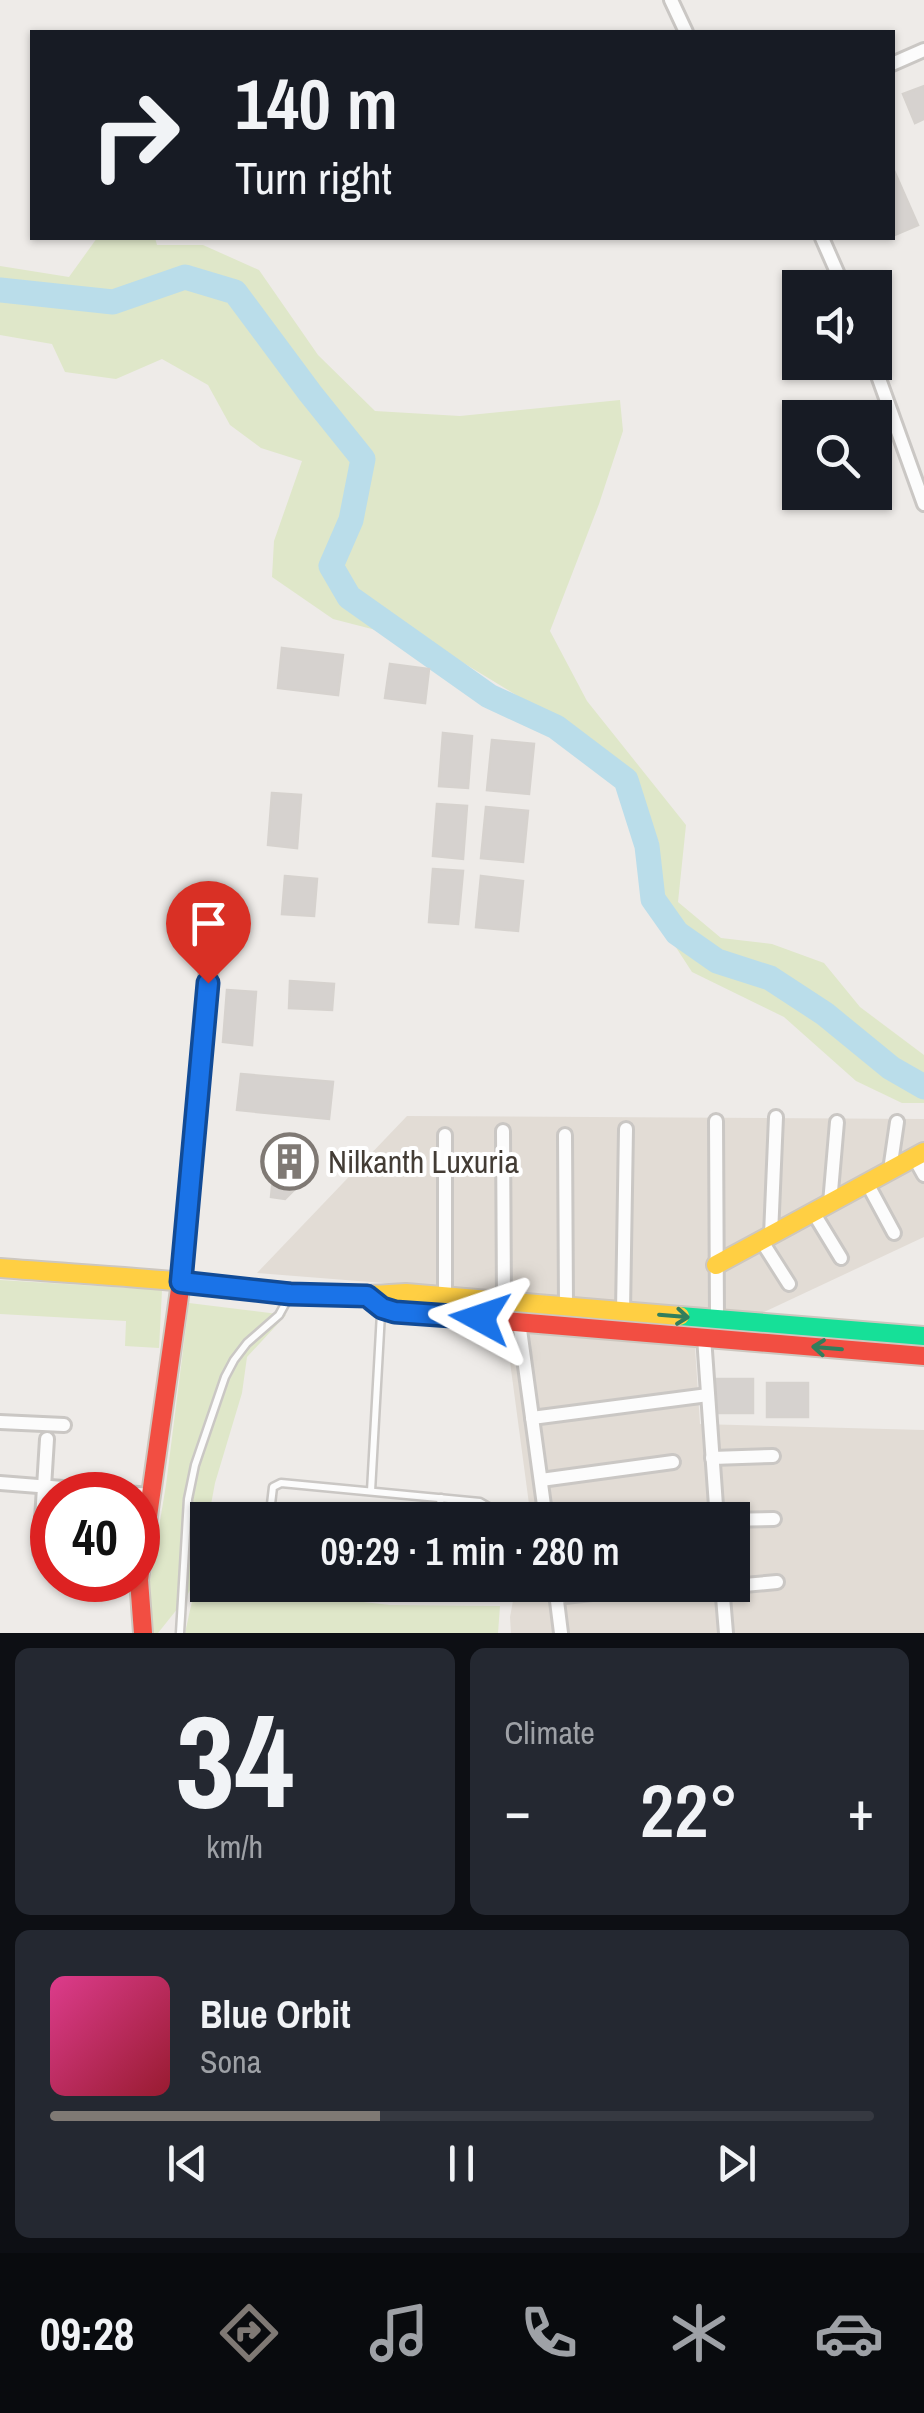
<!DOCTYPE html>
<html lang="en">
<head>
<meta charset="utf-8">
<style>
  :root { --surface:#171b24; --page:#242831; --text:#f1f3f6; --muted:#9ea1a6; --line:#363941; --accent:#7f7974 }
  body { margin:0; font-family:"Archivo Narrow",sans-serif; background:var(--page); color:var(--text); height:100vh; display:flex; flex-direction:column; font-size:38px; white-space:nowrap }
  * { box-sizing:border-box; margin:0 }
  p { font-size:32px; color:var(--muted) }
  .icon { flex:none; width:55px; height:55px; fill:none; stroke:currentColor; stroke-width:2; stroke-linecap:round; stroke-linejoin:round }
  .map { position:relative; height:1633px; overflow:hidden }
  .panel { display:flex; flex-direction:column; gap:15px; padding:15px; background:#0d0f14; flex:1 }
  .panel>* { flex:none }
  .guide { position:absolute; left:30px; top:30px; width:865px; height:210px; border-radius:0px; box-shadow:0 2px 8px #0004; background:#171b24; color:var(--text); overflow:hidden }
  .fabs { position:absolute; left:782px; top:270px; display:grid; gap:20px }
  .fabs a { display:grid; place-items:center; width:110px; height:110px; border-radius:0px; background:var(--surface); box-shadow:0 2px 8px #0004; font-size:50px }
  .speed { position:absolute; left:30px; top:1472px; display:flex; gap:20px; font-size:50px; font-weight:700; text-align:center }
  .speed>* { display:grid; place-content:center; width:130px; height:130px; border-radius:50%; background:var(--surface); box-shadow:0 2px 8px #0004; line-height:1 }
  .speed .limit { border:15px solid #d22; background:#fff; color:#111 }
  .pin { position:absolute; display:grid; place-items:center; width:85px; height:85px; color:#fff; margin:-102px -42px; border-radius:50% 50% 50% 0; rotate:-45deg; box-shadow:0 0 10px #0007 }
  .pin .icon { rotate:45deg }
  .me { position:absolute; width:110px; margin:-55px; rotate:275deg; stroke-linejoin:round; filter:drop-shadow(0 0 8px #0008) }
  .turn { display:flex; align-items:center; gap:35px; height:210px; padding:0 40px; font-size:45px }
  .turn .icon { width:130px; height:130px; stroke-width:2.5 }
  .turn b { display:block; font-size:70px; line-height:85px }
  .big { font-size:75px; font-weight:600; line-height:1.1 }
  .panel .tile { flex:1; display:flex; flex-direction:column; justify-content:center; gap:15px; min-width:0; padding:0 35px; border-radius:15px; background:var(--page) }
  .panel .dial { align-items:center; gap:0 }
  .dial b { font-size:130px; line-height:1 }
  .song { display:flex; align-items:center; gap:30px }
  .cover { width:120px; height:120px; border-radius:15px; background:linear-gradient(135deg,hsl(330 70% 55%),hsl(350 70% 35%)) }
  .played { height:10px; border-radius:5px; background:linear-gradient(90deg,var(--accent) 40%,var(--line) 40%) }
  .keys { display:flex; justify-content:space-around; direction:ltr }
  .heat { display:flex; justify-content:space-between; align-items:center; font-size:55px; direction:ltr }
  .panel .tiles { flex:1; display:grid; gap:15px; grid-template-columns:1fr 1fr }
  .tile:last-child { grid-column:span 2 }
  .trip { position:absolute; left:190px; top:1502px; width:560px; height:100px; border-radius:0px; background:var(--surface); box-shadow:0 2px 8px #0004; font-weight:600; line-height:100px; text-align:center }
  .tab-bar { display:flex; height:160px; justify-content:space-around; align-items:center; background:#090b0e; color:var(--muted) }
  .tab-bar .icon { width:70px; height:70px }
  .tab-bar .current { color:var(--accent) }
  .tab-bar b { font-size:45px; color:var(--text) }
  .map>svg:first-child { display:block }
  .residential { fill:#e2dcd5 }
  .green { fill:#dfe7c9 }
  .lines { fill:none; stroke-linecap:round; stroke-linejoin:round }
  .river { stroke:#baddea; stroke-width:25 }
  .building { fill:#d6d2cf; stroke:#d6d2ce; stroke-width:2.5 }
  .lane-casing { stroke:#cac7c4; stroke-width:11 }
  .street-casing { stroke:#cac7c4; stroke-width:18 }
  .fast-casing { stroke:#cdc7bf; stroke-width:22 }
  .slow-casing { stroke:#cdc7bf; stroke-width:22 }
  .jam-casing { stroke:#cdc7bf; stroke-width:22 }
  .lane { stroke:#fcfcfc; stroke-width:6 }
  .street { stroke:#fcfcfc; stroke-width:12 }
  .fast { stroke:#16e098; stroke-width:18 }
  .slow { stroke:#ffcf43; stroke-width:18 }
  .jam { stroke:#f24e42; stroke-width:18 }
  .oneway { stroke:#317e5d }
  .route-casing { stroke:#114b97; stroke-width:25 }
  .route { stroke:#1a73e8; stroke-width:18 }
  .labels { text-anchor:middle; stroke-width:8; stroke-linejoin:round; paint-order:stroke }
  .poi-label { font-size:32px; fill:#433c35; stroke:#fff; text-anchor:start }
</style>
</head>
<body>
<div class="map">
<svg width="924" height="1633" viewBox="0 0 924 1633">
  <rect width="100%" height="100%" fill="#eeebe8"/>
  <g class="residential">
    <path d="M 407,1116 L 924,1119 L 924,1237 L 762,1313 L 257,1273 Z"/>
    <path d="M 506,1332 L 695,1347 L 700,1424 L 924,1430 L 924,1633 L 511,1633 L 510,1617 L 516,1585 L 732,1585 L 732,1520 L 527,1520 L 529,1504 Z"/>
  </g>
  <g class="green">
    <path d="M 97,238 L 155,238 L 157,245 L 203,245 L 259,270 L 318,355 L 375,411 L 460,416 L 620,400 L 623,431 L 599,504 L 550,631 L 587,701 L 686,825 L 678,902 L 721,938 L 772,944 L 824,963 L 860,1007 L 924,1055 L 924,1103 L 902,1103 L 856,1081 L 784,1017 L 692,972 L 651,909 L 659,843 L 632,777 L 592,745 L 516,695 L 434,645 L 333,619 L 272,577 L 274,541 L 302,461 L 261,448 L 230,425 L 208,385 L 162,359 L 116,379 L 65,372 L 52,344 L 0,335 L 0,266 L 69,277 Z"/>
    <path d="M 0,1280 L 162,1290 L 159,1348 L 125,1346 L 126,1321 L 0,1314 Z"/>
    <path d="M 189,1303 L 286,1315 L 247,1357 L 242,1393 L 215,1483 L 198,1574 L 186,1598 L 158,1633 L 152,1633 L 150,1581 L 166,1485 Z"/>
    <path d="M 196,1583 L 390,1605 L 500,1606 L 498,1633 L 185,1633 Z"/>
  </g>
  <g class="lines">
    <path class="river" d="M 0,290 L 113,302 L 185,277 L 235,292 L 310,393 L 363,459 L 351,520 L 331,566 L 349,597 L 489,696 L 556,727 L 626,780 L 647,846 L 653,899 L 677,933 L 717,961 L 770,978 L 825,1014 L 891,1068 L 924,1087"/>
  </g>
  <g class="building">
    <path d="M 924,86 L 924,119 L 915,123 L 903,94 Z"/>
    <path d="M 892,166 L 918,225 L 892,236 Z"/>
    <path d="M 282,648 L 343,655 L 338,695 L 278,688 Z"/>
    <path d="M 390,664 L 429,669 L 425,703 L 385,698 Z"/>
    <path d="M 443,733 L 472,736 L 468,788 L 439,786 Z"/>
    <path d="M 492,740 L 534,744 L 529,794 L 487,790 Z"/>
    <path d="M 272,793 L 301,795 L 297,848 L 268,845 Z"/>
    <path d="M 437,804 L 467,806 L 463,859 L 433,856 Z"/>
    <path d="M 486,807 L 528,811 L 523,862 L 481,858 Z"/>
    <path d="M 433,869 L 463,871 L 458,924 L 429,922 Z"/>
    <path d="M 285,876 L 317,879 L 314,916 L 282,914 Z"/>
    <path d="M 481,876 L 523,881 L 518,931 L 476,927 Z"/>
    <path d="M 290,981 L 334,984 L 332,1010 L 289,1008 Z"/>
    <path d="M 227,990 L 256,992 L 252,1045 L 223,1042 Z"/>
    <path d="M 241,1074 L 333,1082 L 329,1119 L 237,1110 Z"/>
    <path d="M 277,1137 L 306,1142 L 302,1182 L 285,1199 L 271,1197 Z"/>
    <rect x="712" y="1379" width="41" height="34"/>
    <rect x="767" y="1383" width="41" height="34"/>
    <path d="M 222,1516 L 271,1520 L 222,1520 Z"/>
    <path d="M 382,1585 L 482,1585 L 481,1598 L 382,1589 Z"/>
  </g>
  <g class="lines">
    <defs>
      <g id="lane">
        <path d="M 371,1491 L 381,1313"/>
        <path d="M 270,1513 L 273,1487 L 281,1483 L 480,1502 L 492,1509 L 494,1520"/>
        <path d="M 213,1520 L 215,1511 L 225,1509 L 334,1520"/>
        <path d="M 437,1520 L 441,1498"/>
        <path d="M 493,1592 L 493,1585"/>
        <path d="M 180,1633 L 188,1499 L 195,1465 L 225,1377 L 234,1360 L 247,1343 L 279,1315 L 290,1295"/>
      </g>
      <g id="street">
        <path d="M 671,0 L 686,32"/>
        <path d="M 892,64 L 924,50"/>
        <path d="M 822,238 L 844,288"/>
        <path d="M 873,362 L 924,504"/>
        <path d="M 716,1121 L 717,1319"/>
        <path d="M 503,1131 L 504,1301"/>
        <path d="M 565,1135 L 566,1306"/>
        <path d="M 914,1157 L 924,1175"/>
        <path d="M 890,1170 L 897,1122"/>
        <path d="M 867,1183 L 894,1233"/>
        <path d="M 830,1203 L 837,1122"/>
        <path d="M 813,1212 L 841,1258"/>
        <path d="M 771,1235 L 776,1117"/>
        <path d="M 761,1240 L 789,1284"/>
        <path d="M 445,1297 L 445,1135"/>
        <path d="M 623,1311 L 626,1129"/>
        <path d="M 519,1322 L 546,1520"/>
        <path d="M 704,1337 L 717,1520"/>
        <path d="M 532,1418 L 708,1395"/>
        <path d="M 0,1422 L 64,1425"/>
        <path d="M 712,1458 L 773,1456"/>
        <path d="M 541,1480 L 673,1462"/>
        <path d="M 0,1483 L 151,1495"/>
        <path d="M 717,1520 L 774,1519"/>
        <path d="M 40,1552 L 47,1439"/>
        <path d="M 555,1585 L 561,1633"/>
        <path d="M 722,1585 L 726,1633"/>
        <path d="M 722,1587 L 777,1582"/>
        <path d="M 556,1597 L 663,1585"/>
      </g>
      <path id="fast" d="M 680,1316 L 924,1336"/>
      <g id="slow">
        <path d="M 199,1080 L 211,946"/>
        <path d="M 716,1265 L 924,1152"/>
        <path d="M 0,1268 C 61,1273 123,1276 184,1282 C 258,1290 331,1299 406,1293 L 680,1316"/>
      </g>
      <g id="jam">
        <path d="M 367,1296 L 382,1308 L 395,1312 L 924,1356"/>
        <path d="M 143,1633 L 139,1580 L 181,1282 L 199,1080"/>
      </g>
    </defs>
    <use href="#lane" class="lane-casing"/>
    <use href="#street" class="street-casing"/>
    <use href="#fast" class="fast-casing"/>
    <use href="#slow" class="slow-casing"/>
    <use href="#jam" class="jam-casing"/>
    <use href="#lane" class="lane"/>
    <use href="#street" class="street"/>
    <use href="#fast" class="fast"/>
    <use href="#slow" class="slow"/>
    <use href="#jam" class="jam"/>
  </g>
  <defs><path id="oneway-shaft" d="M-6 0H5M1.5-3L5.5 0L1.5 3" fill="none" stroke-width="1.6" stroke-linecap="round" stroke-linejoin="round" transform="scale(2.5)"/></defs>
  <g class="oneway">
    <use href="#oneway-shaft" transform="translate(674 1316) rotate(5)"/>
    <use href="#oneway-shaft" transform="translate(827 1348) rotate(-175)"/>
  </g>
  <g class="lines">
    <defs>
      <path id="route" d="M 208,983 L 181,1282 L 290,1294 L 367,1296 L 382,1308 L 395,1312 L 480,1318"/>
    </defs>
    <use href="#route" class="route-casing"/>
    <use href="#route" class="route"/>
  </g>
  <defs>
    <symbol id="building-ring" viewBox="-11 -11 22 22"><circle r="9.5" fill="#fff" stroke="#7f7974" stroke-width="1.5"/><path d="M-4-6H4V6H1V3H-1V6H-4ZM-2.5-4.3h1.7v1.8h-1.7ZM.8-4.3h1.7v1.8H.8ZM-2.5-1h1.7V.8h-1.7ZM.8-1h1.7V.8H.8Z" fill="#7f7974"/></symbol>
  </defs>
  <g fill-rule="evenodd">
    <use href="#building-ring" x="258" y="1130" width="63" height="63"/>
  </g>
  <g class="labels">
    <g class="poi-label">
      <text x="328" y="1173">Nilkanth Luxuria</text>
    </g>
  </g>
</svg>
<div class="fabs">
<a><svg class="icon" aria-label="sound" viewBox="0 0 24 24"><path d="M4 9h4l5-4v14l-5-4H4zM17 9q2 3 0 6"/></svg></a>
<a><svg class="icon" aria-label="search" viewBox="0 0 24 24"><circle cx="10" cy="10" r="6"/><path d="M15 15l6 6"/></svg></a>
</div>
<div class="speed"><div class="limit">40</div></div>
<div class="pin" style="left:208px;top:983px;background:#d93025"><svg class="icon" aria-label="arrive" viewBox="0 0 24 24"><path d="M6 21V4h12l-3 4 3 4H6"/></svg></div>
<svg class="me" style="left:480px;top:1318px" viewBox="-20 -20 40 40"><path d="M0-17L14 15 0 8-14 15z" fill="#1a73e8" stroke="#fff" stroke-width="4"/></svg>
<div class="trip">09:29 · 1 min · 280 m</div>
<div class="guide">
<div class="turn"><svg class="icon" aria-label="right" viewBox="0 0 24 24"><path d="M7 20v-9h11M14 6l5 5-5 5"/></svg><div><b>140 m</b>Turn right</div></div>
</div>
</div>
<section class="panel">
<div class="tiles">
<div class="tile dial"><b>34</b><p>km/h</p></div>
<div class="tile"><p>Climate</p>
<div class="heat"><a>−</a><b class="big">22°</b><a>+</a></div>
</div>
<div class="tile">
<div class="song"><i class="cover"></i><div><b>Blue Orbit</b><p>Sona</p></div></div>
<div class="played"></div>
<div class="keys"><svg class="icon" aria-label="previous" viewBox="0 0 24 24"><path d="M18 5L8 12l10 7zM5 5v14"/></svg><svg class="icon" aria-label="pause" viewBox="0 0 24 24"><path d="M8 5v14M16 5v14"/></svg><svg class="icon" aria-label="next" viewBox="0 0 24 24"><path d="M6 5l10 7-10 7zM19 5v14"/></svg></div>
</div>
</div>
</section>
<nav class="tab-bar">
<b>09:28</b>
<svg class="icon current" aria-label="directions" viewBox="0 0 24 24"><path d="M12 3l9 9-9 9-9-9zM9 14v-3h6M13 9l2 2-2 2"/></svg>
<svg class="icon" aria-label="music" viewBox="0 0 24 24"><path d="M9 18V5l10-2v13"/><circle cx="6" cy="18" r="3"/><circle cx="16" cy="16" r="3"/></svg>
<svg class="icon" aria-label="phone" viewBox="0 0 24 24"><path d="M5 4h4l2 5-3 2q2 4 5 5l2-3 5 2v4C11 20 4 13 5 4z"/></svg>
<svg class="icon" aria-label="climate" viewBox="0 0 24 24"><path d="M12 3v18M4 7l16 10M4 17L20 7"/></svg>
<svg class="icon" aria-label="car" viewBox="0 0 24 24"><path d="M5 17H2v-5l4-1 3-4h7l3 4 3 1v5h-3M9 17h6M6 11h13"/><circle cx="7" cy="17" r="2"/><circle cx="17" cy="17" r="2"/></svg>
</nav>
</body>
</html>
